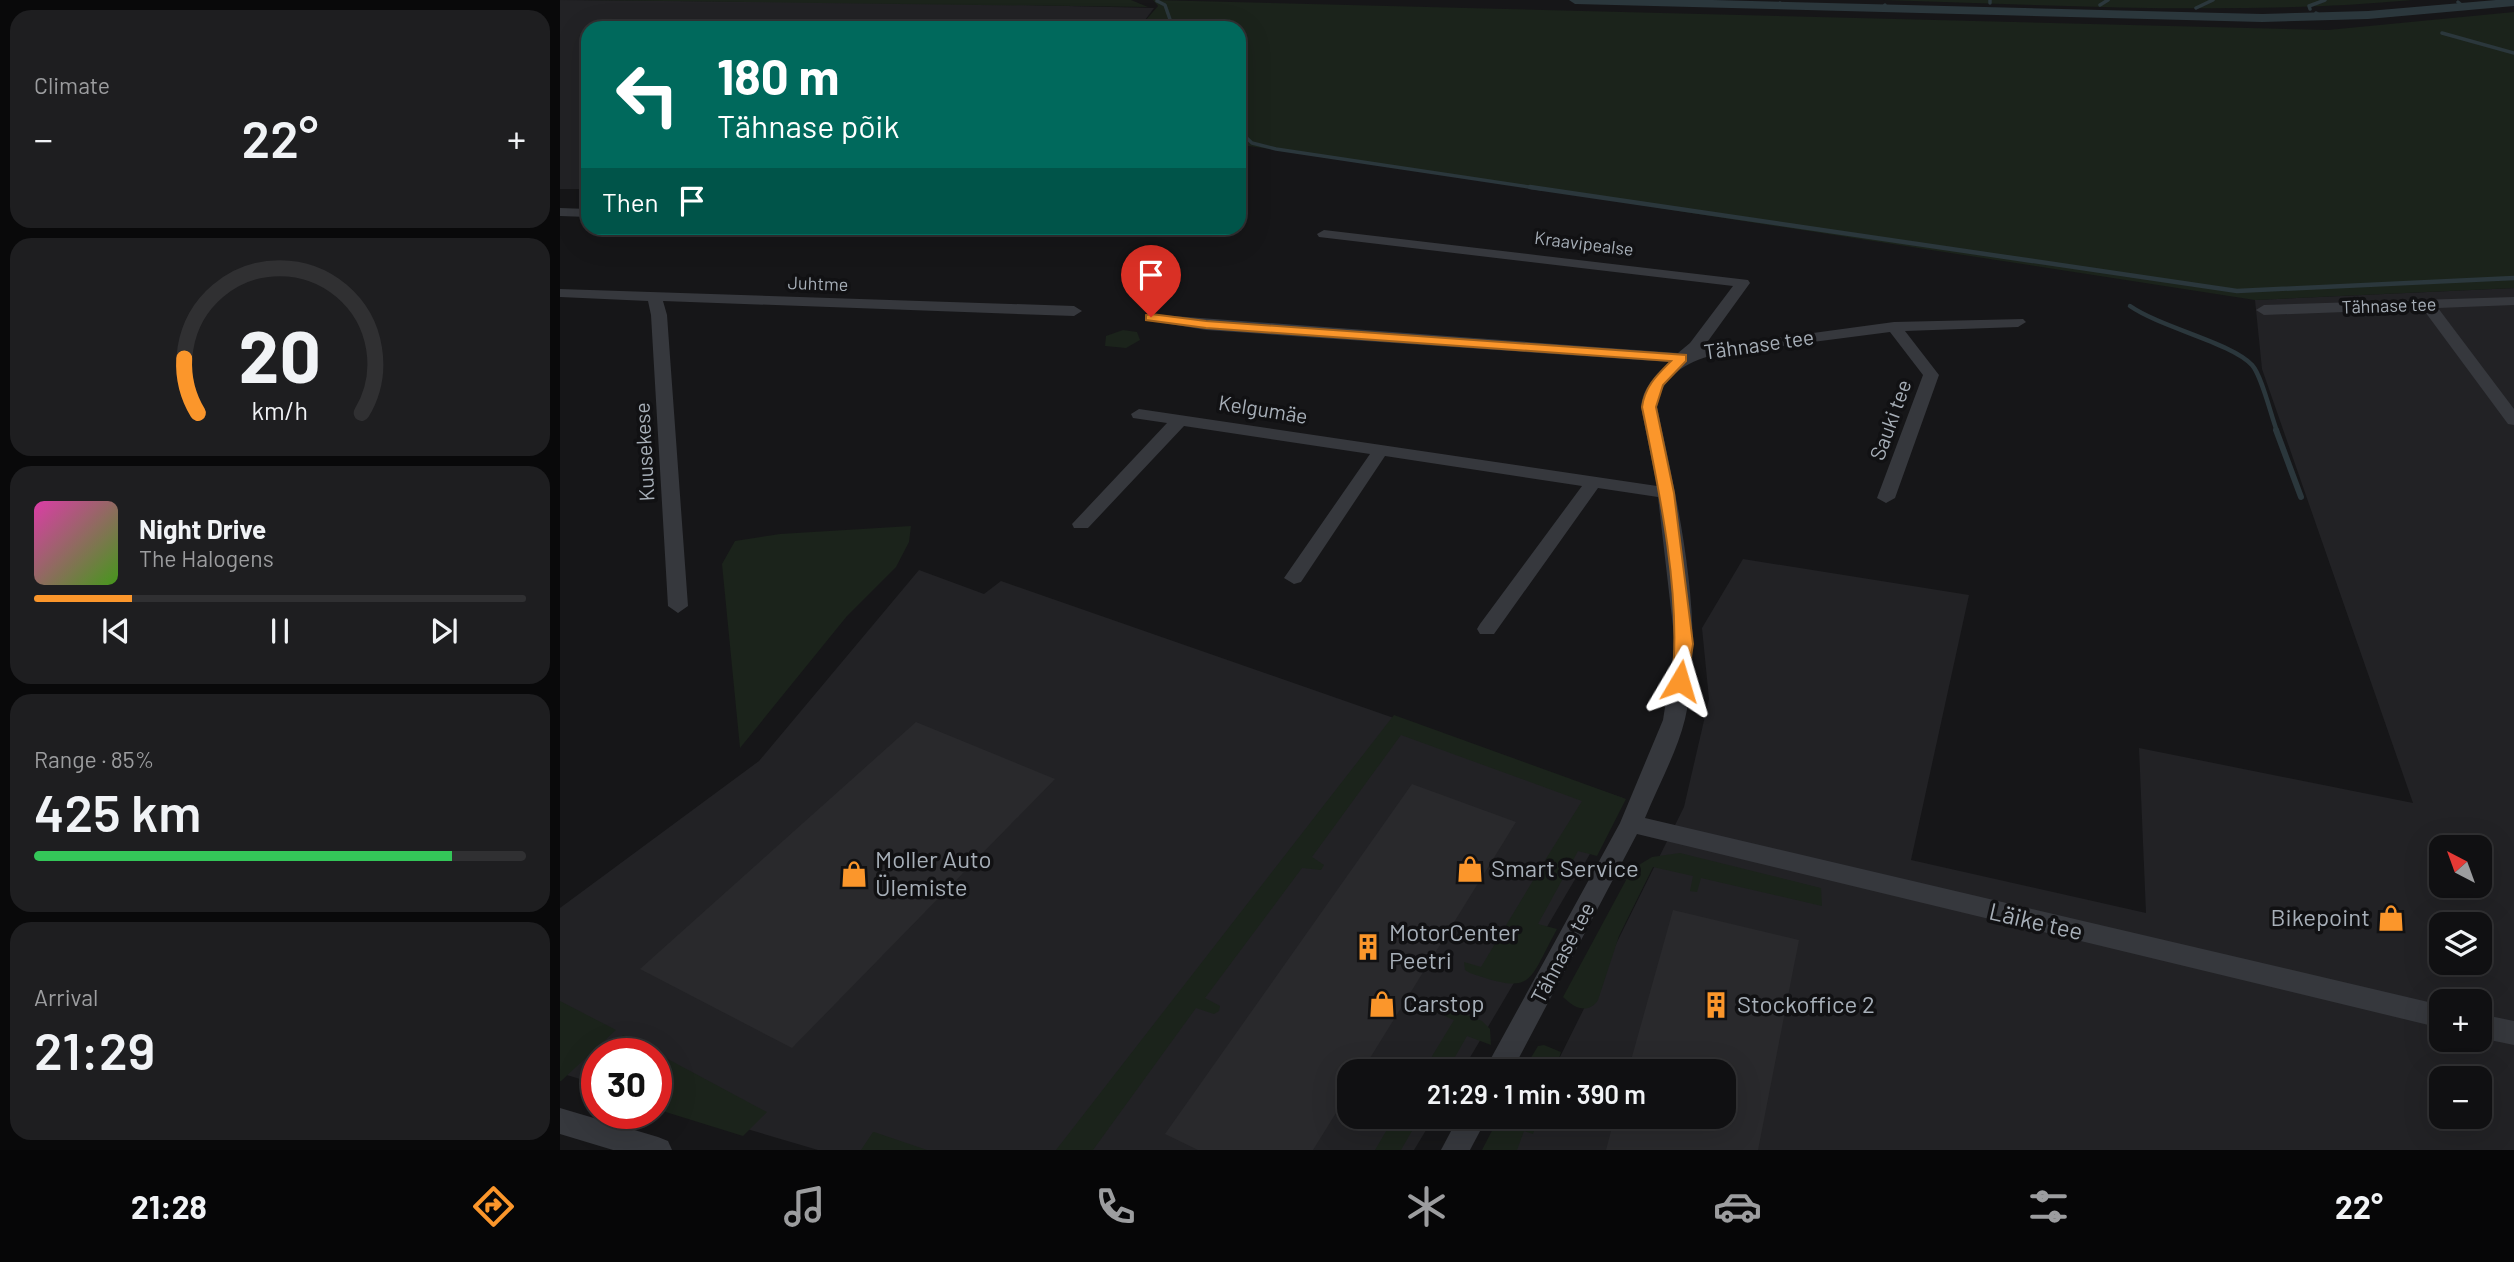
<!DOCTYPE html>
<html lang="en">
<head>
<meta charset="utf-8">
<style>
  :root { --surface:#101012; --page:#1e1e20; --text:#f1f3f6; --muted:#9c9d9f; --line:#303032; --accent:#fb962b }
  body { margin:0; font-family:Barlow,sans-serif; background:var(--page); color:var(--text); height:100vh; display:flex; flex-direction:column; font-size:26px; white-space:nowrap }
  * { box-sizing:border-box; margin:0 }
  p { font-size:23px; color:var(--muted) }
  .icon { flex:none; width:38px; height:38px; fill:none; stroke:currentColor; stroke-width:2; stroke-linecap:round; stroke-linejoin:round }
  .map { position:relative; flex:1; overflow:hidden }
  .side { display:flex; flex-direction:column; gap:10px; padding:10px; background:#09090a; width:560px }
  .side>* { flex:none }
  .top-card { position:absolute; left:21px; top:21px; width:665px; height:214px; border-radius:21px; box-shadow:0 7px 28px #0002,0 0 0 2px var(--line); background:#00695c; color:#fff; overflow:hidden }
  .needle { width:46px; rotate:319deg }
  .tools { position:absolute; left:1869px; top:835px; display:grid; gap:14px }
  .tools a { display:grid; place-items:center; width:63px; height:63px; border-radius:14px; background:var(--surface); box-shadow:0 7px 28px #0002,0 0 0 2px var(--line); font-size:35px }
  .speed { position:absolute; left:21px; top:1038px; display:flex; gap:14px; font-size:35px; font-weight:700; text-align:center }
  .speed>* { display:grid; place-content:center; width:91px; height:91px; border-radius:50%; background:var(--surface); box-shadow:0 7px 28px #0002,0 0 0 2px var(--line); line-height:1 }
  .speed .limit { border:10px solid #d22; background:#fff; color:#111 }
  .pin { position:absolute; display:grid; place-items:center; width:60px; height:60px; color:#fff; margin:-72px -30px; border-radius:50% 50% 50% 0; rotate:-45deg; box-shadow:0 0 7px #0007 }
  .pin .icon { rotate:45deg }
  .me { position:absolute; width:77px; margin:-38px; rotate:7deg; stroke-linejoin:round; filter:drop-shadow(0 0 5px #0008) }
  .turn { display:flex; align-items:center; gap:24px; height:147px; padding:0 21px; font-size:32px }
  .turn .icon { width:91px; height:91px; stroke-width:2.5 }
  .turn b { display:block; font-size:49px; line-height:60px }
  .then { display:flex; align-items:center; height:66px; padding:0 21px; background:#0003; gap:14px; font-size:26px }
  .big { font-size:52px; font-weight:600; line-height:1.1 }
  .side .card { flex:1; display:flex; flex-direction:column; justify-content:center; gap:10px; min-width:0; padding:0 24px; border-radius:21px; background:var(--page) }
  .side .dial { align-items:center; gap:0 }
  .dial svg { height:182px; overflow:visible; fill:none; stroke:var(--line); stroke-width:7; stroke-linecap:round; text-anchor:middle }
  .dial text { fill:var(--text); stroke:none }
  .song { display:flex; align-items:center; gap:21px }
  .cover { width:84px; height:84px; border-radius:10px; background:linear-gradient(135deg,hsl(320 70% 55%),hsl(100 70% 35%)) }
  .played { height:7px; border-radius:4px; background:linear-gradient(90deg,var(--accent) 20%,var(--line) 20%) }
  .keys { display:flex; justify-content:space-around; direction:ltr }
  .heat { display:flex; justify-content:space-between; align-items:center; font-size:38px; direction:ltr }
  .charge { height:10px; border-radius:5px; background:linear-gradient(90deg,#34c759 85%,var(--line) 0) }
  .trip { position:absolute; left:777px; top:1059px; width:399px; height:70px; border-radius:21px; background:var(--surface); box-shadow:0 7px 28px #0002,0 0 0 2px var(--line); font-weight:600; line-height:70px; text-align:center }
  .menu { display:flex; height:112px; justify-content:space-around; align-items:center; background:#060607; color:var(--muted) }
  .menu .icon { width:49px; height:49px }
  .menu .on { color:var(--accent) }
  .menu b { font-size:32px; color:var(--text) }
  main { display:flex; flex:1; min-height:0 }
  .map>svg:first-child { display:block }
  .built { fill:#222225; fill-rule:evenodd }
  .green { fill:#1b231b }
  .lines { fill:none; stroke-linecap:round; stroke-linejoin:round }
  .stream-far2 { stroke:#2b373c; stroke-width:3.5 }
  .stream-far1 { stroke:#2b373c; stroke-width:4.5 }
  .stream { stroke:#2b373c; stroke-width:6 }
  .canal { fill:#2b373c; fill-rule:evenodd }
  .building { fill:#29292c }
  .minor { fill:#36383d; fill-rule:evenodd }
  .route { fill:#fb962b; stroke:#a3621c; stroke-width:2 }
  .labels { text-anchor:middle; stroke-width:7; stroke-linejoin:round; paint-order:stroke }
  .far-street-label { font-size:18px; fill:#a7afb8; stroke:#111113 }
  .street-label { font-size:21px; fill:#a7afb8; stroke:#111113 }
  .near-poi-label { font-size:24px; fill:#a7afb8; stroke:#111113; text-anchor:start }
  .near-street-label { font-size:24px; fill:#a7afb8; stroke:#111113 }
</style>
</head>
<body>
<main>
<section class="side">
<div class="card"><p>Climate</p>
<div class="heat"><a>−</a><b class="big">22°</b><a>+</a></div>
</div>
<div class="card dial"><svg viewBox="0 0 100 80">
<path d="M14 69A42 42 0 1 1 86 69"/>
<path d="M14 69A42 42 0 0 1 8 45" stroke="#fb962b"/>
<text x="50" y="56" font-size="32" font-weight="700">20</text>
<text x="50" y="72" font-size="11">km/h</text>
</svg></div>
<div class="card">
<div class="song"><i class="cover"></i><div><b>Night Drive</b><p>The Halogens</p></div></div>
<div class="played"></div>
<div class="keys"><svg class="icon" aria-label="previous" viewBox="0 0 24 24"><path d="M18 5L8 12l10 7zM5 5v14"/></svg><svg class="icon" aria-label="pause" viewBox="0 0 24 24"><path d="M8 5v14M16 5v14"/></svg><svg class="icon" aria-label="next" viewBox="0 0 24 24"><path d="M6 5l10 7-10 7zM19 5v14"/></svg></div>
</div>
<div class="card"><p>Range · 85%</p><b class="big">425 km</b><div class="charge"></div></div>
<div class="card"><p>Arrival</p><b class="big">21:29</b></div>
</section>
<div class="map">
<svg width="1954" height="1150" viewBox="0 0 1954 1150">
  <rect width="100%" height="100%" fill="#161618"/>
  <g class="built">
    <path d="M 0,0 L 376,3 L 594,8 L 579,28 L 28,28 L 28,189 L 0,189 Z"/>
    <path d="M 1954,288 L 1954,1150 L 953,1150 L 970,1117 L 1164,1116 L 1164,1071 L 993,1071 L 1124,807 L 1149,699 L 1142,628 L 1183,559 L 1409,595 L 1351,860 L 1586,913 L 1579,748 L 1853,803 L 1702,369 L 1695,300 ZM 1881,847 L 1920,847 L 1920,886 L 1881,886 ZM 1881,924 L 1920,924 L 1920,962 L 1881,962 ZM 1881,1001 L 1920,1001 L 1920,1040 L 1881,1040 ZM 1881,1078 L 1920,1078 L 1920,1116 L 1881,1116 Z"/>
    <path d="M 359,570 L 424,594 L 441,581 L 1063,798 L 902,1071 L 789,1071 L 789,1116 L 874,1117 L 854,1150 L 258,1150 L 96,1102 L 96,1054 L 37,1054 L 37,1084 L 0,1073 L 0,908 L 199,761 Z"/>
  </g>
  <g class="green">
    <path d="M 23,0 L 571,0 L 588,7 Z"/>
    <path d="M 593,0 L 1768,30 L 1954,12 L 1954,288 L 1695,300 L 769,157 L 688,146 L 679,156 L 679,28 L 579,28 L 598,6 Z"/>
    <path d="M 1323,0 L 1853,0 C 1677,16 1499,5 1323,0 Z"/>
    <path d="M 563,330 L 577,332 L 580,340 L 566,348 L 545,346 L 546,336 Z"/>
    <path d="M 351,526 L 349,542 L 336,567 L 287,616 L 180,748 L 162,564 L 175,541 L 220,534 Z"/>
    <path d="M 834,715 L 1066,799 L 1037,856 L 1018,851 L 978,924 L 997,929 C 967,984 974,995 910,973 L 905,970 L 904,962 L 921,967 L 974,879 L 962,874 L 960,868 L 965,866 L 979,870 L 1022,801 L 841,735 L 752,857 L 764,865 L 761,870 L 742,868 L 645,998 L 660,1006 L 659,1011 L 654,1014 L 636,1008 L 533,1150 L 496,1150 Z"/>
    <path d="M 1120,853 L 1261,888 L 1262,906 L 1141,878 L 1137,892 L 1130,891 L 1133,876 L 1093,867 L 1059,936 L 1038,1000 C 1028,1015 1014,1008 1003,997 L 1072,869 L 1092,857 Z"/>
    <path d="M 0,1001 L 56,1030 L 1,1081 L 0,1081 Z"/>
    <path d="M 884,1006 L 922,1021 L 930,1029 L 931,1045 L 907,1036 L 887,1071 L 863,1071 L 894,1020 L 876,1012 Z"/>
    <path d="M 63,1035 L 201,1109 L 207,1112 L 183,1136 L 96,1109 L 96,1054 L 44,1053 Z"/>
    <path d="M 984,1045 L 1001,1052 L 995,1071 L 963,1071 L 978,1046 Z"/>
    <path d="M 813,1117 L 813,1116 L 860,1117 L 841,1150 L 815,1150 L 829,1126 Z"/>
    <path d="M 939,1117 L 939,1116 L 979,1117 L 973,1134 L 964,1131 L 957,1150 L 922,1150 Z"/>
    <path d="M 313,1132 L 314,1132 L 367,1150 L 301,1150 Z"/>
  </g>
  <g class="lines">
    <g class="stream-far2">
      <path d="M 1430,0 L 1430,3"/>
      <path d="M 597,1 L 605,5 L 613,28"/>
      <path d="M 1898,2 L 1904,7"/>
      <path d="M 1119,3 L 1121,0"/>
      <path d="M 1540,5 L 1548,0"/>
      <path d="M 1218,6 L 1220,3"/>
      <path d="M 1322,8 L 1325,5"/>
      <path d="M 1636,8 L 1653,0"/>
      <path d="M 1750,9 L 1749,6 L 1765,0"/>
      <path d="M 1756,13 L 1762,17"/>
      <path d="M 1882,33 L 1954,53"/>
      <path d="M 679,131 L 692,143 L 716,149 L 982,189"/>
    </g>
    <g class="stream-far1">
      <path d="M 970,187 L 1677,291 L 1954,278"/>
      <path d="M 1570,306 C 1602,328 1672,343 1692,365 C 1702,376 1711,416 1717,431"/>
    </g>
    <path class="stream" d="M 1716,430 L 1741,497"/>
    <path class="canal" d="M 1009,0 L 1153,0 L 1702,14 L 1808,11 L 1936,0 L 1954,0 L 1954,6 L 1808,19 L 1702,22 L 1015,4 Z"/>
  </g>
  <g class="building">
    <path d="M 356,722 L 495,779 L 232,1048 L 80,969 Z"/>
    <path d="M 852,784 L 956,822 L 802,1071 L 789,1071 L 789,1092 L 753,1150 L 638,1150 L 605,1134 Z"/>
    <path d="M 1113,910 L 1239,940 L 1198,1150 L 1046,1150 L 1055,1116 L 1164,1116 L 1164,1071 L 1068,1071 Z"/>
  </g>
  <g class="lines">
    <g class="minor">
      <path d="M 0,208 L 28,209 L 28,217 L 0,216 Z"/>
      <path d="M 764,230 L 1188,280 L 1190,283 L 1143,348 L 1334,322 L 1463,319 L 1466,322 L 1458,327 L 1345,331 L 1379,375 L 1335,498 L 1326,503 L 1317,498 L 1363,375 L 1330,332 L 1153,355 C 1127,362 1100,377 1097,407 C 1117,500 1147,626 1125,719 C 1117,752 1098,786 1085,818 L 1881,1005 L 1881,1028 L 1077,834 L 952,1071 L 924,1071 L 1060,823 L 1103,720 L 1115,644 L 1098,497 L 1038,488 L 934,634 L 920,634 L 917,629 L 920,624 L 1022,486 L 825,456 L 741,582 L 734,584 L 724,578 L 810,454 L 624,426 L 528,528 L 514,528 L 512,524 L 607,423 L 573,418 L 571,414 L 579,409 L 1097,486 L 1081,407 C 1083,387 1095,376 1109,362 L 646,330 L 586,320 L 586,314 L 1118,353 L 1130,343 L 1173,286 L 759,237 L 757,234 Z"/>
      <path d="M 0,289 L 514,306 L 522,311 L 514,316 L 103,301 L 107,315 L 128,606 L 118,613 L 108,606 L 91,315 L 88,301 L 0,297 Z"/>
      <path d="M 1954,297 L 1954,305 L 1878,308 L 1954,409 L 1954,425 L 1948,424 L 1863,309 L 1704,315 L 1696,310 L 1704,305 Z"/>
      <path d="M 1920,1014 L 1954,1021 L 1954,1045 L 1920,1038 Z"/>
      <path d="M 0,1108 L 98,1137 L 108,1141 L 112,1150 L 53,1150 L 0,1134 Z"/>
      <path d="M 899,1116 L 928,1116 L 910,1150 L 881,1150 Z"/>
    </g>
  </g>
  <path class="route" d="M 591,314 L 646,321 L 1126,355 L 1126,361 L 1103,385 L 1096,407 L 1114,493 L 1133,644 L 1126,686 L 1120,687 L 1112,681 C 1122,598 1099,489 1082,407 C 1085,386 1097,375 1111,361 L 646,328 L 586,320 L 586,315 Z"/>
  <defs>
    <symbol id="shop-bare" viewBox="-9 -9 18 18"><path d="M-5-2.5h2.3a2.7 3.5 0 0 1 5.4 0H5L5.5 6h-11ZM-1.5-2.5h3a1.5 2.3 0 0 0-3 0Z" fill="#fb962b" stroke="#111113" stroke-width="2.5" paint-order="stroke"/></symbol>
    <symbol id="building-bare" viewBox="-9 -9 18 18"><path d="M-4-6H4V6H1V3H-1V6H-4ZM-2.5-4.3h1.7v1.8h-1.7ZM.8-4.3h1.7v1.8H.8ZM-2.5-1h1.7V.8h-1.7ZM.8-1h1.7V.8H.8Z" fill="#fb962b" stroke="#111113" stroke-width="2.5" paint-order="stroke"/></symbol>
  </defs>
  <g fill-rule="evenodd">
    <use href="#shop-bare" x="891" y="850" width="38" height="38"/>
    <use href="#shop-bare" x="275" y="855" width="38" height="38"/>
    <use href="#shop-bare" x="1812" y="899" width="38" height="38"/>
    <use href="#building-bare" x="789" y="928" width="38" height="38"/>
    <use href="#shop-bare" x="803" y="985" width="38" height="38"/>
    <use href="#building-bare" x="1137" y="986" width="38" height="38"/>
  </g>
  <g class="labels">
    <g class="far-street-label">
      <text transform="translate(1024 244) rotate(7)" y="6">Kraavipealse</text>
      <text transform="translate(258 284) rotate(2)" y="6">Juhtme</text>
      <text transform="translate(1829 306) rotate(-2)" y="6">Tähnase tee</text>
    </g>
    <g class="street-label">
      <text transform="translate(1199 345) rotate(-8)" y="7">Tähnase tee</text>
      <text transform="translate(703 410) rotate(9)" y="7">Kelgumäe</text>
      <text transform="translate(1331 420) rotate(-70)" y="7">Sauki tee</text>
      <text transform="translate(85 452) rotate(-93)" y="7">Kuusekese</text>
      <text transform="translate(1003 953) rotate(-62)" y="7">Tähnase tee</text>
    </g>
    <g class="near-poi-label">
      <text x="315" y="868">Moller Auto<tspan x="315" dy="28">Ülemiste</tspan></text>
      <text x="931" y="877">Smart Service</text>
      <text x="1810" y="926" text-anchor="end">Bikepoint</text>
      <text x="829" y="941">MotorCenter<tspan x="829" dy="28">Peetri</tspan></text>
      <text x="843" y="1012">Carstop</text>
      <text x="1177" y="1013">Stockoffice 2</text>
    </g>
    <g class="near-street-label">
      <text transform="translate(1476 922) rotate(13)" y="8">Läike tee</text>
    </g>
  </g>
</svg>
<div class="tools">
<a><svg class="needle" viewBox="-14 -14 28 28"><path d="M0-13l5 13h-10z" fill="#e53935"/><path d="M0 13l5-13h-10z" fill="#9c9d9f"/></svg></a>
<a><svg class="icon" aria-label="layers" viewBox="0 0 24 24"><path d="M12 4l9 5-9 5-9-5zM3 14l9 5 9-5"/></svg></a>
<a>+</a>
<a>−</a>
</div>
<div class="speed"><div class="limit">30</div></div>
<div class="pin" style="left:591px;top:317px;background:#d93025"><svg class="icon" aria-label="arrive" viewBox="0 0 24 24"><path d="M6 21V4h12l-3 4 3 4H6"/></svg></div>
<svg class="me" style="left:1120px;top:681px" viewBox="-20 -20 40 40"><path d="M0-17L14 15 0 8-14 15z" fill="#fb962b" stroke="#fff" stroke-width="4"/></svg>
<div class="trip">21:29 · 1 min · 390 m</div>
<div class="top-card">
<div class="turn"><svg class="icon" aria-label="left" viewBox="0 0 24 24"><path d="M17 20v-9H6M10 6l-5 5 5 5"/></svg><div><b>180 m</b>Tähnase põik</div></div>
<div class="then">Then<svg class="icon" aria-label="arrive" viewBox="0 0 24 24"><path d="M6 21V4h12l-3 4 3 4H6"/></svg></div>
</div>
</div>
</main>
<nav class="menu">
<b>21:28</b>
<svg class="icon on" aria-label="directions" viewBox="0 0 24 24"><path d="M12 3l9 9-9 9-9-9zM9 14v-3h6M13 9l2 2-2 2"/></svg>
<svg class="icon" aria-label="music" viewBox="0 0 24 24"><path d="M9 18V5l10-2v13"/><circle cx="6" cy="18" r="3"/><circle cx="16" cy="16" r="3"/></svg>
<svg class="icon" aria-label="phone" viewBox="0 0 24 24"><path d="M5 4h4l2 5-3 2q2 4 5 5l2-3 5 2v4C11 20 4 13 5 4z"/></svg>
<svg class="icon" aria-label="climate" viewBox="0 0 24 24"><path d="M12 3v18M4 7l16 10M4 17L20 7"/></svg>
<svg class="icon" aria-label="car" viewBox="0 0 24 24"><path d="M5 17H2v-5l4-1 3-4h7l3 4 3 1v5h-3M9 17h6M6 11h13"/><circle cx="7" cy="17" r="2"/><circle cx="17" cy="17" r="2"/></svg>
<svg class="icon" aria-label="filters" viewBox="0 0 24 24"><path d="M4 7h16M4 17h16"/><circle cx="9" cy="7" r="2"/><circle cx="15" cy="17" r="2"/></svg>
<b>22°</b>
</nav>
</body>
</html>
